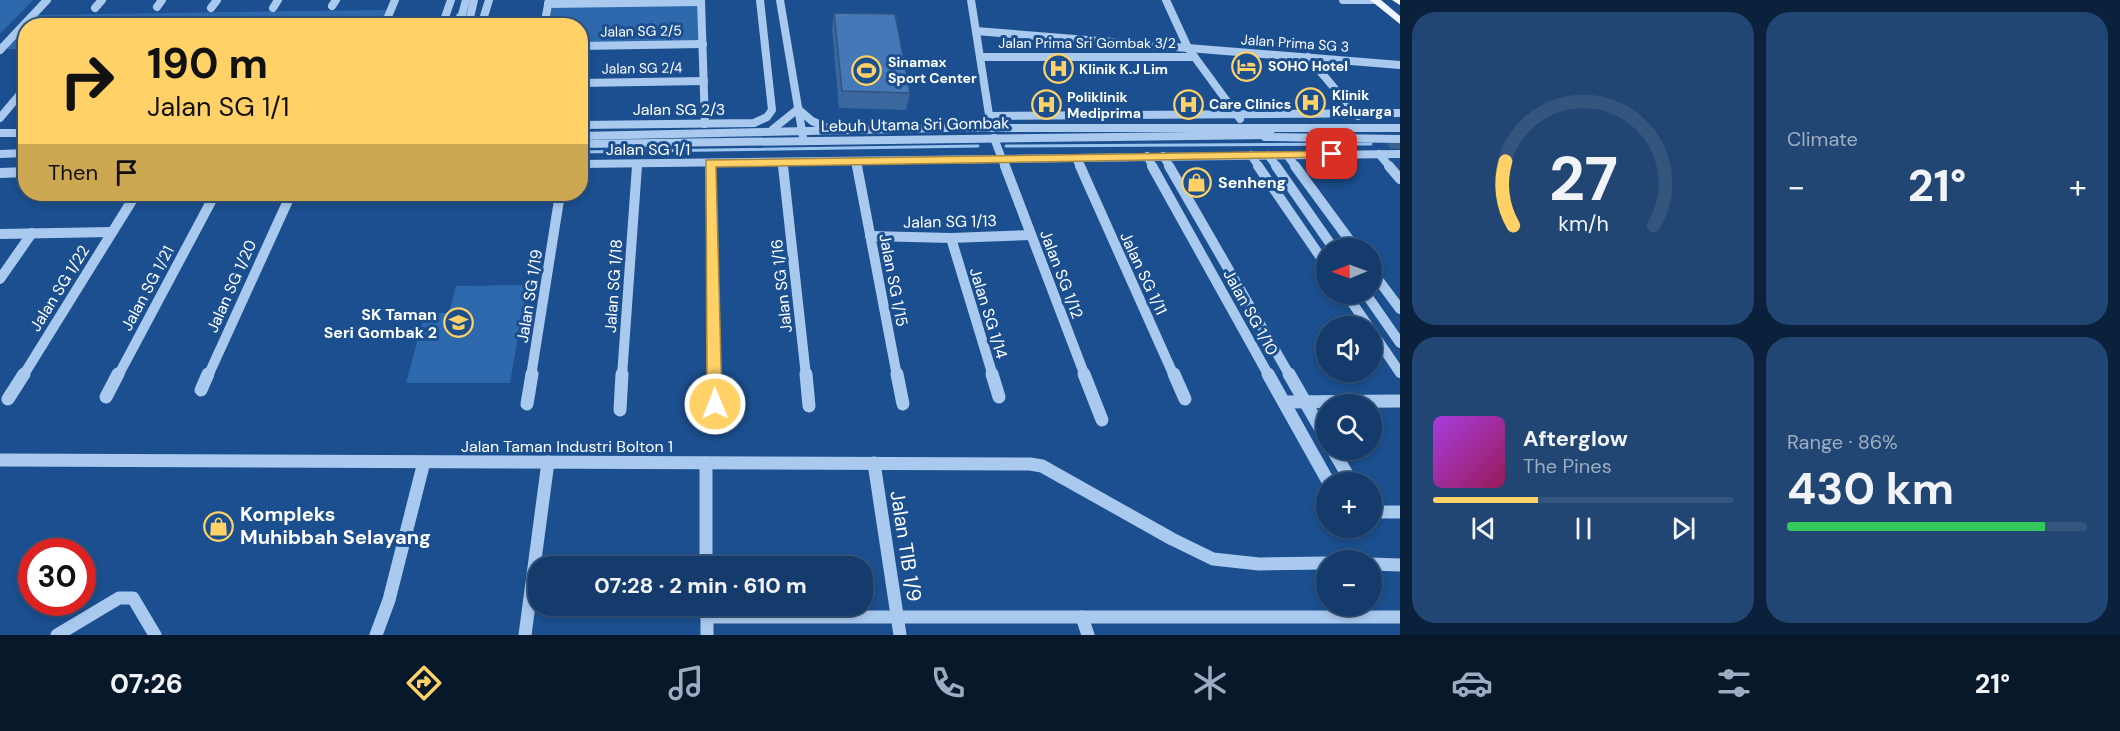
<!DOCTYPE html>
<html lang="en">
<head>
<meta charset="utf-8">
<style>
  :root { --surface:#143b6b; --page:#214673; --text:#f1f3f6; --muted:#9dadc1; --line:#33557e; --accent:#ffd166 }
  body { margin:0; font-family:"DM Sans",sans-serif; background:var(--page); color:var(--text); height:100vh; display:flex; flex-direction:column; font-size:22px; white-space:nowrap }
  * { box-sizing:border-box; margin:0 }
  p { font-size:20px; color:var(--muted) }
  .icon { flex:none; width:33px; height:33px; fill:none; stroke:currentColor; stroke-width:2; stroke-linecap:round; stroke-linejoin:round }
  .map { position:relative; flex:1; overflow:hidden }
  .panel { display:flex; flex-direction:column; gap:12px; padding:12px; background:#0b203b; width:720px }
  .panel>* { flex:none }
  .guide { position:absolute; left:18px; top:18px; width:570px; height:183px; border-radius:24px; box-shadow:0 3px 9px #0003,0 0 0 2px var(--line); background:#ffd166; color:#111; overflow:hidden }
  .needle { width:39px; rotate:269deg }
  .buttons { position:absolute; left:1316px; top:238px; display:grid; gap:12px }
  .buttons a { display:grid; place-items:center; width:66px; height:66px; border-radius:50%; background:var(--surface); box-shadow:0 3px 9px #0003,0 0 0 2px var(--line); font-size:30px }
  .speed { position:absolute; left:18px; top:538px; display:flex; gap:12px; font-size:30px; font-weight:700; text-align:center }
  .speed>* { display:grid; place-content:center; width:78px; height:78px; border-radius:50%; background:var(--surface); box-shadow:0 3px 9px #0003,0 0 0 2px var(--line); line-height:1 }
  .speed .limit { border:9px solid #d22; background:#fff; color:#111 }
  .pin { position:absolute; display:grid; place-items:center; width:51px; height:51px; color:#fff; margin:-26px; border-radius:12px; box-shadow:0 3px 9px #0006 }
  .me { position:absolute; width:66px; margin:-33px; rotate:359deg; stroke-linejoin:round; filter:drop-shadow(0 0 4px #0008) }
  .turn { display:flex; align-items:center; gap:21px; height:126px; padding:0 30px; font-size:27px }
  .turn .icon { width:78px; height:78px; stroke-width:2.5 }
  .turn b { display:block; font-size:42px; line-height:51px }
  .then { display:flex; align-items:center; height:57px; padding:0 30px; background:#0003; gap:12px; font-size:22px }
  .big { font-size:45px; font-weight:700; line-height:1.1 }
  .panel .card { flex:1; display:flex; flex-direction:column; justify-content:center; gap:9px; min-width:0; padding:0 21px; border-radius:24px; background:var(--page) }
  .panel .dial { align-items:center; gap:0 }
  .dial svg { height:156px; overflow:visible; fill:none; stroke:var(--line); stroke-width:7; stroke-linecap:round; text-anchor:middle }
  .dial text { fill:var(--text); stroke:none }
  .song { display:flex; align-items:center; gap:18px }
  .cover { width:72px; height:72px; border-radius:9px; background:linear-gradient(135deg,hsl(280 70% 55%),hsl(330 70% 35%)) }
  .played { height:6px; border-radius:3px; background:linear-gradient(90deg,var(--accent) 35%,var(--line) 35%) }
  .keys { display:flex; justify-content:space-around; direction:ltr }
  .heat { display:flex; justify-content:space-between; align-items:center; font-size:33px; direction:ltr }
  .charge { height:9px; border-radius:4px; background:linear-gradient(90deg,#34c759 86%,var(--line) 0) }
  .panel .tiles { flex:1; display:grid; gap:12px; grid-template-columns:repeat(2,1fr) }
  .trip { position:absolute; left:528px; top:556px; width:345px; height:60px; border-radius:24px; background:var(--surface); box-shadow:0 3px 9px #0003,0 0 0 2px var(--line); font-weight:700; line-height:60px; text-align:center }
  .dock { display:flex; height:96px; justify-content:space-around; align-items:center; background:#08182b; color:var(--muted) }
  .dock .icon { width:42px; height:42px }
  .dock .on { color:var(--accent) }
  .dock b { font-size:27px; color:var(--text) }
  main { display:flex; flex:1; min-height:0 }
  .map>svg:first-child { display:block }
  .green { fill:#2e69ad }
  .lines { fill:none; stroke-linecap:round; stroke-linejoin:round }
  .stream { stroke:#9cc4f0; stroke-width:3 }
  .river { fill:#3c6290; fill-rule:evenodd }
  .minor-far2 { stroke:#a9c9ee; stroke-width:8 }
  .minor-far1 { stroke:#a9c9ee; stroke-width:10 }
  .minor { stroke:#a9c9ee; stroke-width:13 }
  .major { fill:#f0f6ff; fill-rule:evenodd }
  .highway { fill:#fff; fill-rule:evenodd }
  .wall { fill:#3a679d }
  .building { fill:#4478b7; stroke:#305480; stroke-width:1.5 }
  .route { fill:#ffd166; stroke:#a68842; stroke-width:1.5 }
  .labels { text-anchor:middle; stroke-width:6; stroke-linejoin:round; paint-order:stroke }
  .far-street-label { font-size:14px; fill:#fff; stroke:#1b4f8f }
  .far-poi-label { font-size:14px; font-weight:bold; fill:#fff; stroke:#1b4f8f; text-anchor:start }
  .street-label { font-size:16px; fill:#fff; stroke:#1b4f8f }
  .poi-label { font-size:16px; font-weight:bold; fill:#fff; stroke:#1b4f8f; text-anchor:start }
  .near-poi-label { font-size:20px; font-weight:bold; fill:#fff; stroke:#1b4f8f; text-anchor:start }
  .near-street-label { font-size:20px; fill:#fff; stroke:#1b4f8f }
</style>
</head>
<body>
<main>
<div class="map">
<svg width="1400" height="635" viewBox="0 0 1400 635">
  <rect width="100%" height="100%" fill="#1b4f8f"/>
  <g class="green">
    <path d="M 0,0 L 33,0 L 0,34 Z"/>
    <path d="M 701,2 L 703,44 L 581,46 L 580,26 L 544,26 L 548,4 Z"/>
    <path d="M 386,10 L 380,26 L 26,26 L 25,49 L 1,49 L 33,15 Z"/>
    <path d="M 527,285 L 510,383 L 406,383 L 425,313 L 449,313 L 456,286 Z"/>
  </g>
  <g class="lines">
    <g class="stream">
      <path d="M 455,26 L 458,15"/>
      <path d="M 1006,146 L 1371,144"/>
      <path d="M 580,152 L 978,146"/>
    </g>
    <path class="river" d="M 1400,137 L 1400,149 L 1390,148 L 1387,144 L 1390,140 Z"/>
    <g class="minor-far2">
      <path d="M 701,0 L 705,124"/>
      <path d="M 780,0 L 803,137"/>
      <path d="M 971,0 L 990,121"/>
      <path d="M 1166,0 L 1188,48 L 1240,119"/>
      <path d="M 1343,0 L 1376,0"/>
      <path d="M 548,4 L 701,2"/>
      <path d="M 332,6 L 336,0"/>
      <path d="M 157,7 L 162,0"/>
      <path d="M 95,8 L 102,0"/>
      <path d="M 211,8 L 217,0"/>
      <path d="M 273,8 L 278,0"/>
      <path d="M 384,26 L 395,0"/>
      <path d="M 442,26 L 451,0"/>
      <path d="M 459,26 L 466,0"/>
      <path d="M 468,26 L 474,0"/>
      <path d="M 481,26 L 489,0"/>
      <path d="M 544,26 L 549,0"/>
      <path d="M 976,31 L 1400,65"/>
      <path d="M 580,46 L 703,44"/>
      <path d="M 0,50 L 47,0"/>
      <path d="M 980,57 L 1194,57"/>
      <path d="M 1308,57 L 1358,116"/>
      <path d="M 580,83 L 704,81"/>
      <path d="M 798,109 L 812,121 L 828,128"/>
      <path d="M 989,116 L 1400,113"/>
      <path d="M 0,118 L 26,87"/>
      <path d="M 580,125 L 754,123 L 767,117 L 772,110 L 760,0"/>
      <path d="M 773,129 L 798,109"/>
      <path d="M 0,133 L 26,133"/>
      <path d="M 580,136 L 943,128 L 1400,128"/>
      <path d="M 1265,137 L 1400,139"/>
      <path d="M 994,138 L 1005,167"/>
      <path d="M 580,144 L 1271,135"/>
      <path d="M 0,154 L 26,153"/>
      <path d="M 1379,154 L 1390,167"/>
      <path d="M 1251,155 L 1259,167"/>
      <path d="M 1268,155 L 1277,167"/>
      <path d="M 1287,155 L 1296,167"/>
      <path d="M 1147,156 L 1153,167"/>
      <path d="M 1163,156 L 1170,167"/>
      <path d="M 1076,158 L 1080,167"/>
      <path d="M 856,162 L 857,167"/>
      <path d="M 710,163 L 710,167"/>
      <path d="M 783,163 L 783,167"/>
      <path d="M 580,164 L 1400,154"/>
      <path d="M 637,167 L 637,164"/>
    </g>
    <g class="minor-far1">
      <path d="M 710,166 L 714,376"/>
      <path d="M 783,166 L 806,376"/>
      <path d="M 857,166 L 897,376"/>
      <path d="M 1005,166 L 1085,376"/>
      <path d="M 1080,166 L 1174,376"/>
      <path d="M 1152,166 L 1269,376"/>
      <path d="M 1169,166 L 1290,376"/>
      <path d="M 1258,166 L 1326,265"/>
      <path d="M 1276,166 L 1334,249"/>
      <path d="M 1295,166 L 1356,249"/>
      <path d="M 1389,166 L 1400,179"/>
      <path d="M 0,173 L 26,172"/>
      <path d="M 0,234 L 112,232"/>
      <path d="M 870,236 L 951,238 L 1031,235"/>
      <path d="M 951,238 L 993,376"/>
      <path d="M 1371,270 L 1400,309"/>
      <path d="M 0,279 L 32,233"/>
      <path d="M 1346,294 L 1369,327"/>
      <path d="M 1366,294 L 1400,343"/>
      <path d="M 1371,330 L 1400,373"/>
      <path d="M 23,376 L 136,194"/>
      <path d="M 118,376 L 215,194"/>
      <path d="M 208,376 L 291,194"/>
      <path d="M 531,376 L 560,194"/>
      <path d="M 622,376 L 637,166"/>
    </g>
    <g class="minor">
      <path d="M 714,374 L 715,404"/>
      <path d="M 806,374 L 809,406"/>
      <path d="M 897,374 L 903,404"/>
      <path d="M 992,374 L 999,397"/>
      <path d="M 1084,374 L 1102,420"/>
      <path d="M 1174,374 L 1185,399"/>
      <path d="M 1268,374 L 1329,483"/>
      <path d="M 1289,374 L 1326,438"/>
      <path d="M 201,390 L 208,374"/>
      <path d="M 106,397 L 118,374"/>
      <path d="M 8,399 L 24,374"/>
      <path d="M 1284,402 L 1400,401"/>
      <path d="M 527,404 L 532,374"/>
      <path d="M 620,410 L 622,374"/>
      <path d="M 1333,450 L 1352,483"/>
      <path d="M 0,460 L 1030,464 L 1042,466 L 1172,539 L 1213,559 L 1259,564 L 1326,563"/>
      <path d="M 706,463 L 706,567"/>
      <path d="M 874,463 L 900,635"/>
      <path d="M 1371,512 L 1400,512"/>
      <path d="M 1371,564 L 1400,565"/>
      <path d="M 707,606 L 707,635"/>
      <path d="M 707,617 L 1400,617"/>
      <path d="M 1082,617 L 1088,635"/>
      <path d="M 57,635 L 119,598 L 133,598 L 155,635"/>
      <path d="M 376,635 L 389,600 L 424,462"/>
      <path d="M 525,635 L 548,462"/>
    </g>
    <path class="major" d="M 1370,0 L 1381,0 L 1400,16 L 1400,24 Z"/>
    <path class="highway" d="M 1392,0 L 1400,0 L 1400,5 Z"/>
  </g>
  <path class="wall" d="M 834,13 L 910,93 L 906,110 L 839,108 L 832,29 Z"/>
  <path class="building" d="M 834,13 L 895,14 L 910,93 L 842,91 Z"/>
  <path class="route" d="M 1332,151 L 1338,154 L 1336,157 L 716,167 L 722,404 L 720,409 L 715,411 L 710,409 L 707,404 L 706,160 Z"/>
  <defs>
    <symbol id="hotel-ring" viewBox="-11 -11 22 22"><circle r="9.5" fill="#1b4f8f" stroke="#ffd166" stroke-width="1.5"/><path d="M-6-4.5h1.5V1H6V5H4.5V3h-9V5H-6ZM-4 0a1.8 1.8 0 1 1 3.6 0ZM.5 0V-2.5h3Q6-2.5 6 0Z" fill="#ffd166"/></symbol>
    <symbol id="hospital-ring" viewBox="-11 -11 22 22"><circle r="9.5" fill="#1b4f8f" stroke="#ffd166" stroke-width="1.5"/><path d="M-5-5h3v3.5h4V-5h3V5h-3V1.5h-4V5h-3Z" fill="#ffd166"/></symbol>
    <symbol id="stadium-ring" viewBox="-11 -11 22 22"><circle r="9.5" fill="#1b4f8f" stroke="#ffd166" stroke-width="1.5"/><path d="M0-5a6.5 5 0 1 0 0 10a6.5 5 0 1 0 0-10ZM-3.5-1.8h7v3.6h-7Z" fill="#ffd166"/></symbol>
    <symbol id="shop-ring" viewBox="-11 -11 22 22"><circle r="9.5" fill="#1b4f8f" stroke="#ffd166" stroke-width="1.5"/><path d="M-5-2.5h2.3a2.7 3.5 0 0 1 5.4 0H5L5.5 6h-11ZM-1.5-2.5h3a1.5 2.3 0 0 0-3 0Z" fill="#ffd166"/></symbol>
    <symbol id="school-ring" viewBox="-11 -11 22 22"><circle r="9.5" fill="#1b4f8f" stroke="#ffd166" stroke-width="1.5"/><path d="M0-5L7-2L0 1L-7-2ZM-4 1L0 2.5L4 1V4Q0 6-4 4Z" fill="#ffd166"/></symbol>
  </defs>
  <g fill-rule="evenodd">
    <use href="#hotel-ring" x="1230" y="50" width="33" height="33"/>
    <use href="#hospital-ring" x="1042" y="52" width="33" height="33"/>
    <use href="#stadium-ring" x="850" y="54" width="33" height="33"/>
    <use href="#hospital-ring" x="1294" y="86" width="33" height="33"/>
    <use href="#hospital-ring" x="1172" y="88" width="33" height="33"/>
    <use href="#hospital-ring" x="1030" y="88" width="33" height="33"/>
    <use href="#shop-ring" x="1180" y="166" width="33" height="33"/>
    <use href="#school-ring" x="442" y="306" width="33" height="33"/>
    <use href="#shop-ring" x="202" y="510" width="33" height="33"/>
  </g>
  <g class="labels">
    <g class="far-street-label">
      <text transform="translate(641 31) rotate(-1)" y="5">Jalan SG 2/5</text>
      <text x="1087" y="48">Jalan Prima Sri Gombak 3/2</text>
      <text transform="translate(1295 43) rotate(4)" y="5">Jalan Prima SG 3</text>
      <text transform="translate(642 68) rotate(-1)" y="5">Jalan SG 2/4</text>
    </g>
    <g class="far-poi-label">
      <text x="888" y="67">Sinamax<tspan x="888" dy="16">Sport Center</tspan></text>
      <text x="1268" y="71">SOHO Hotel</text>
      <text x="1079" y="74">Klinik K.J Lim</text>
      <text x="1332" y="100">Klinik<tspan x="1332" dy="16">Keluarga</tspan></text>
      <text x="1067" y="102">Poliklinik<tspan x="1067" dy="16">Mediprima</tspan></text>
      <text x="1209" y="109">Care Clinics</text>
    </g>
    <g class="street-label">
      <text x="679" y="115">Jalan SG 2/3</text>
      <text transform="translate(915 124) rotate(-1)" y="6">Lebuh Utama Sri Gombak</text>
      <text x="648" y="155">Jalan SG 1/1</text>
      <text transform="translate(950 221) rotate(-1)" y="6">Jalan SG 1/13</text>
      <text transform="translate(1144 273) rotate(65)" y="6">Jalan SG 1/11</text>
      <text transform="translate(1062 274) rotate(69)" y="6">Jalan SG 1/12</text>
      <text transform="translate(894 280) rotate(79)" y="6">Jalan SG 1/15</text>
      <text transform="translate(231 286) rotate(-66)" y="6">Jalan SG 1/20</text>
      <text transform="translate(613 286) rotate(-86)" y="6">Jalan SG 1/18</text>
      <text transform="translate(781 286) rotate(-96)" y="6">Jalan SG 1/16</text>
      <text transform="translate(59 288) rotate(-58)" y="6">Jalan SG 1/22</text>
      <text transform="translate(147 288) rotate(-62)" y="6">Jalan SG 1/21</text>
      <text transform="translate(529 296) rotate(-81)" y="6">Jalan SG 1/19</text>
      <text transform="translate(1251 312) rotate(61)" y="6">Jalan SG 1/10</text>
      <text transform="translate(989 313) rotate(73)" y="6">Jalan SG 1/14</text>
      <text x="567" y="452">Jalan Taman Industri Bolton 1</text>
    </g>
    <g class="poi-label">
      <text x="1218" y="188">Senheng</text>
      <text x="437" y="320" text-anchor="end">SK Taman<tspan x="437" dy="18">Seri Gombak 2</tspan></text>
    </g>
    <g class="near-poi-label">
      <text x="240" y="521">Kompleks<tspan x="240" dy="23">Muhibbah Selayang</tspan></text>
    </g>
    <g class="near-street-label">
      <text transform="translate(906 546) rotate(81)" y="7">Jalan TIB 1/9</text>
    </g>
  </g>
</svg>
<div class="buttons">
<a><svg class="needle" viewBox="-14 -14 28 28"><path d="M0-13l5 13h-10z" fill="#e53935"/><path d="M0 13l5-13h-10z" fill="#9dadc1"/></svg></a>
<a><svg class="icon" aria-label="sound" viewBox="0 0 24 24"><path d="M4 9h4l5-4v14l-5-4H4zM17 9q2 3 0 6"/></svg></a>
<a><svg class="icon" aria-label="search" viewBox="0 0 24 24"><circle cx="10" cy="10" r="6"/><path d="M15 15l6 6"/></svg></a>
<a>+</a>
<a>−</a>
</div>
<div class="speed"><div class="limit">30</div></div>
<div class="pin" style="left:1332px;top:154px;background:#d93025"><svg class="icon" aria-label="arrive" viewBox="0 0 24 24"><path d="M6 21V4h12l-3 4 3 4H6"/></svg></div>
<svg class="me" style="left:715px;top:404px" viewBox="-20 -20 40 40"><circle r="17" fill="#ffd166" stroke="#fff" stroke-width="3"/><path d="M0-11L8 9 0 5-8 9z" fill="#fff"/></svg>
<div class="trip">07:28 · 2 min · 610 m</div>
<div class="guide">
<div class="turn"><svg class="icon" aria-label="right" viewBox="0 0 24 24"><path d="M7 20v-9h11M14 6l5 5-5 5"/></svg><div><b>190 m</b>Jalan SG 1/1</div></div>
<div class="then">Then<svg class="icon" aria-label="arrive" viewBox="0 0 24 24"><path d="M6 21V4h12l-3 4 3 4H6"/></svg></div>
</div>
</div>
<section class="panel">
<div class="tiles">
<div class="card dial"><svg viewBox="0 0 100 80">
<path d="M14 69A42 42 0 1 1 86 69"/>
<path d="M14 69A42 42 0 0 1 10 36" stroke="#ffd166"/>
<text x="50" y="56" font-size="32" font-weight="700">27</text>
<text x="50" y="72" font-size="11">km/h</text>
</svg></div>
<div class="card"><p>Climate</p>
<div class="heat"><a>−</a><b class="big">21°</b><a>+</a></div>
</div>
<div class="card">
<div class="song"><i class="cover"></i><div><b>Afterglow</b><p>The Pines</p></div></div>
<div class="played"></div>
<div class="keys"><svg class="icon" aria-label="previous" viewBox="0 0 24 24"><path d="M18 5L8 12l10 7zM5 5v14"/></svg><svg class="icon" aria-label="pause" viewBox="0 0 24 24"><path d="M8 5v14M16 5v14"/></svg><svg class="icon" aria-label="next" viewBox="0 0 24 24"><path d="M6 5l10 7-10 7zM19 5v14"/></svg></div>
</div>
<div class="card"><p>Range · 86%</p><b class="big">430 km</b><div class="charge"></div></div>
</div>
</section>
</main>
<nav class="dock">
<b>07:26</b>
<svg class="icon on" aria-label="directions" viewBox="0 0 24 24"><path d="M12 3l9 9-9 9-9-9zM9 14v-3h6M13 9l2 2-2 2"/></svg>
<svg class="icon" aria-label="music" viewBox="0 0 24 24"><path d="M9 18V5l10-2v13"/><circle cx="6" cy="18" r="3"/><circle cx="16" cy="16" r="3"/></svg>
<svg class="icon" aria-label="phone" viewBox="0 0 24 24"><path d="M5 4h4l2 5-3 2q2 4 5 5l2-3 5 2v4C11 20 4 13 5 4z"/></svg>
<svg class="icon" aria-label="climate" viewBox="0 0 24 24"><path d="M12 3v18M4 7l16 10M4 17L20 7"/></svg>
<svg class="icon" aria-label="car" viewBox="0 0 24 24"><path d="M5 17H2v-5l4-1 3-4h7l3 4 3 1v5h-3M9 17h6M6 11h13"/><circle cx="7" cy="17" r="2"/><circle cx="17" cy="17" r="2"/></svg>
<svg class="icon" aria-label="filters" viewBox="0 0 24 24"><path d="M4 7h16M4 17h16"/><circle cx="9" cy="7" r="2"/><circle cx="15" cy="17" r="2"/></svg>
<b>21°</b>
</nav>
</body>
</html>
